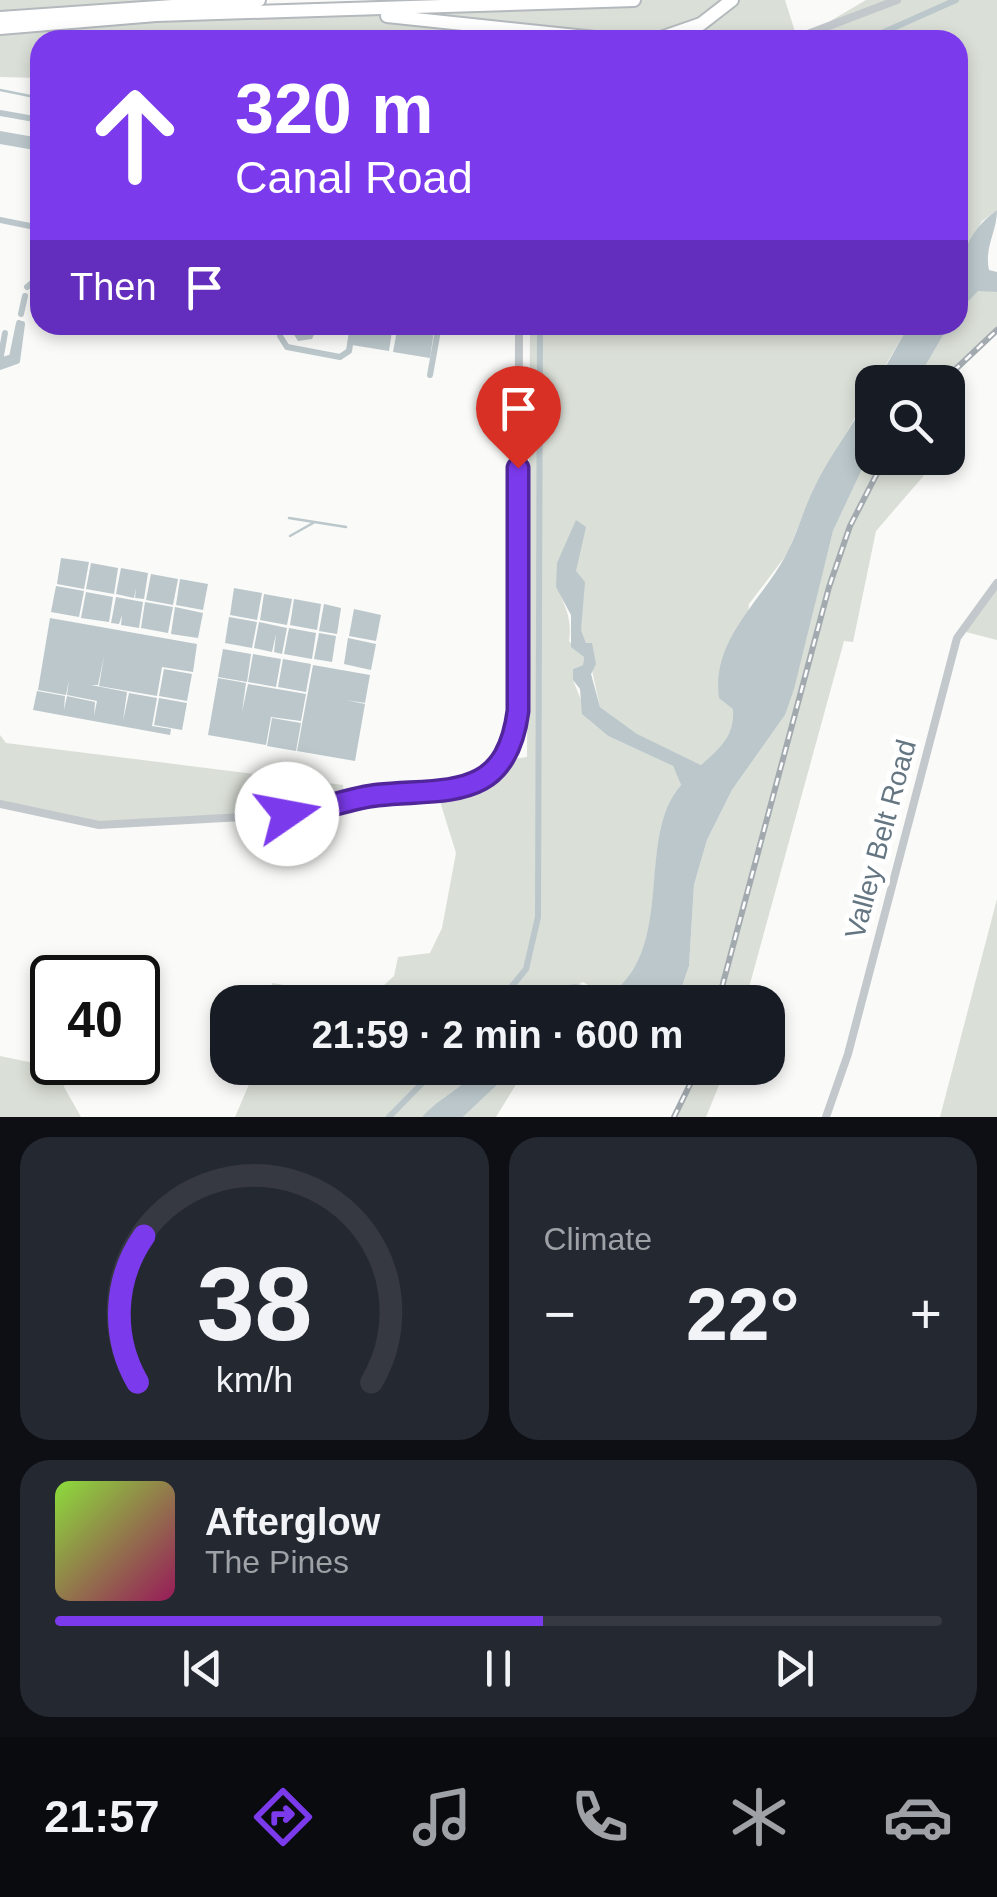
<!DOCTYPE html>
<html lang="en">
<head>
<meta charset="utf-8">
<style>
  :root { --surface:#171b24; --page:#242831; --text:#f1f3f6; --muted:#9ea1a6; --line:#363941; --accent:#7c3aed }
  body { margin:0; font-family:Helvetica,sans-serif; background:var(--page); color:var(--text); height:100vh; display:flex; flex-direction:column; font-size:38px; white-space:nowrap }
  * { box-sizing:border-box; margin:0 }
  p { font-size:32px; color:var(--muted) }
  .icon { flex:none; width:55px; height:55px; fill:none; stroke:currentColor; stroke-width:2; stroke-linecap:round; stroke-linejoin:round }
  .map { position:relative; height:1117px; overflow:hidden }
  .details { display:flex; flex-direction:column; gap:20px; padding:20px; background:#0d0f14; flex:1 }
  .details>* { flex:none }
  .top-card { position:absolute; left:30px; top:30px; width:938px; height:305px; border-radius:30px; box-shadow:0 5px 15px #0003; background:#7c3aed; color:#fff; overflow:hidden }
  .tools { position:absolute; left:855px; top:365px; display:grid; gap:20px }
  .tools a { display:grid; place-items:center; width:110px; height:110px; border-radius:20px; background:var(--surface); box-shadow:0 5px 15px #0003; font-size:50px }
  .speed { position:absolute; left:30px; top:955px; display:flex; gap:20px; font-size:50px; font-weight:700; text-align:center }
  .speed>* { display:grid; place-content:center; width:130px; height:130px; border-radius:50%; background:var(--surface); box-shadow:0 5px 15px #0003; line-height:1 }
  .speed .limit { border:5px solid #111; border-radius:15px; background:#fff; color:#111 }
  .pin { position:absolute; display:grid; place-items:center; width:85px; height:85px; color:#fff; margin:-102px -42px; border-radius:50% 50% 50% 0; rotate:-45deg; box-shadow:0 0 10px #0007 }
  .pin .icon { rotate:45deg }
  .me { position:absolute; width:110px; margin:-55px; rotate:78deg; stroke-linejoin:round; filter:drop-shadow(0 0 8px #0008) }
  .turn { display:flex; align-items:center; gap:35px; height:210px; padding:0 40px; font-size:45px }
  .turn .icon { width:130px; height:130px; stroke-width:2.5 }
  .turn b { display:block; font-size:70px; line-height:85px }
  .then { display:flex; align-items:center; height:95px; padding:0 40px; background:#0003; gap:20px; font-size:38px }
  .big { font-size:75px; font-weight:800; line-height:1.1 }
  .details .card { flex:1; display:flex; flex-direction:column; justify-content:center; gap:15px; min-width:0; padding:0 35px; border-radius:30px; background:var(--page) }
  .details .dial { align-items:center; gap:0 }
  .dial svg { height:260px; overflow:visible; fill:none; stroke:var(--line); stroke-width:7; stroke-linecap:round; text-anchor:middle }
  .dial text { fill:var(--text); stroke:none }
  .song { display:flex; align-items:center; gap:30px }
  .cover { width:120px; height:120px; border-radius:15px; background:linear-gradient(135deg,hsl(90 70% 55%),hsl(330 70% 35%)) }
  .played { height:10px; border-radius:5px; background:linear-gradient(90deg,var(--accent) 55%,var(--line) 55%) }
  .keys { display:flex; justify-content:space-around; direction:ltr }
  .heat { display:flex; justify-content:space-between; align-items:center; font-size:55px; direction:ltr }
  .details .tiles { flex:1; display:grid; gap:20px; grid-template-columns:1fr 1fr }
  .card:last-child { grid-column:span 2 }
  .trip { position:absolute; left:210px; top:985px; width:575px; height:100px; border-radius:30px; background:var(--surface); box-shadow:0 5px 15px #0003; font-weight:800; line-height:100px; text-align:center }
  .tab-bar { display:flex; height:160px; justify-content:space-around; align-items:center; background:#090b0e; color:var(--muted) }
  .tab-bar .icon { width:70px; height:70px }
  .tab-bar .active { color:var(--accent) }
  .tab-bar b { font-size:45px; color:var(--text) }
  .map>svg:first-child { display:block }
  .green { fill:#dadfd7 }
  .water { fill:#bbc7cb }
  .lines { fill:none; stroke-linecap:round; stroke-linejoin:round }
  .stream { stroke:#bbc7cb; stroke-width:2.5 }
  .canal { stroke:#bbc7cb; stroke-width:6 }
  .highway-casing { stroke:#b4b9bd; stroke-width:16 }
  .minor { stroke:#c3c8cc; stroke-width:8 }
  .highway { stroke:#fff; stroke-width:12 }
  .rail-casing { stroke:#a2aab0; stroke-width:6 }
  .rail { stroke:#fff; stroke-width:2.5; stroke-dasharray:8; stroke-linecap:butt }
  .route-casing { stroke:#51269a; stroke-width:25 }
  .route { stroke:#7c3aed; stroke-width:18 }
  .labels { text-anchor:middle; stroke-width:10; stroke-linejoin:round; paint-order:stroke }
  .street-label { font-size:28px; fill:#657683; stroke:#fff }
</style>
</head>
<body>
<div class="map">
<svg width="997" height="1117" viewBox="0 0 997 1117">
  <rect width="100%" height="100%" fill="#fafaf8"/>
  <g class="green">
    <path d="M 0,0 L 259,0 L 0,18 Z"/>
    <path d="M 634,0 L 785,0 L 797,38 L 40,40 L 40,78 L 0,77 L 0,28 Z"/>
    <path d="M 866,0 L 997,0 L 997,210 L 982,221 L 958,265 L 958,40 L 798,40 Z"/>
    <path d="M 978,290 L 997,292 L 997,330 L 942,382 L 916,382 L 949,325 L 958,325 L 958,312 Z"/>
    <path d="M 530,325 L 909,325 L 814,488 L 787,554 L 749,604 L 734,724 L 722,747 L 701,765 L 638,735 L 600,707 L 586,643 L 558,574 C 555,598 574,608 569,641 L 584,657 L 583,665 L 573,669 L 573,680 L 589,720 L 608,736 L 673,766 L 681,785 C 634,838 679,947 608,996 L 583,982 L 541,1002 L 269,1002 L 272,983 L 369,999 L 394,976 L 398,957 L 430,953 L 442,928 L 456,853 L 438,795 L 469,788 L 500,761 L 527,757 Z"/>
    <path d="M 872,448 L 872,458 L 939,458 L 876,531 L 853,642 L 844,641 L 745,1002 L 670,1002 L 679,995 L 689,966 L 694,885 L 707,840 L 732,790 L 785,715 L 833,531 Z"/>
    <path d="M 997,583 L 997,640 L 962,631 Z"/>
    <path d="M 0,735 L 6,743 L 343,785 L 345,802 L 294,814 L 99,825 L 0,804 Z"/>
    <path d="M 997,899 L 997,1117 L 940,1117 Z"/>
    <path d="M 0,1056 L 67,1070 L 64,1087 L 81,1117 L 0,1117 Z"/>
    <path d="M 256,1068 L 477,1068 C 467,1086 438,1098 422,1117 L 235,1117 Z"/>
    <path d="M 515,1068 L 526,1068 L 496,1117 L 463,1117 Z"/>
    <path d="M 698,1068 L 726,1068 L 706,1117 L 674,1117 Z"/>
  </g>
  <g class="water">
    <path d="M 0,131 L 40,138 L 40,151 L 0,144 Z"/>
    <path d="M 997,210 C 997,232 984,247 989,270 L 997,272 L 997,292 L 978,291 L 958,312 C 957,270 961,236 997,210 Z"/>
    <path d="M 288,325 L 318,325 L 312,339 L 298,341 Z"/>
    <path d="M 356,325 L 393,325 L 389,351 L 352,345 Z"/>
    <path d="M 398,325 L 434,331 L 430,358 L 393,352 Z"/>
    <path d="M 909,325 L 949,325 L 916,382 L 877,382 Z"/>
    <path d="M 872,391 L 872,448 L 833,531 L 794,689 L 785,715 L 732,790 L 707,840 L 694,885 L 689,966 L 679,995 L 670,1002 L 541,1002 C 566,980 579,979 608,996 C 678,948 634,838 681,785 L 673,766 L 608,736 L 582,714 L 580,689 L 573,680 L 573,669 L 583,665 L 584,657 L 571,647 L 571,615 L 556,587 L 557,563 L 576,520 L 586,527 L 576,571 L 585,582 L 581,630 L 586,643 L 592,643 L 596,664 L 591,674 L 600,707 L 637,734 L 701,765 C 720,748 735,736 733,709 L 719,698 C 711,639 762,601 786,555 C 797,534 803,511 813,490 C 829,456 854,424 872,391 Z"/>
    <path d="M 61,558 L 89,562 L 84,589 L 57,584 Z"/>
    <path d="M 91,563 L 118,568 L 114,594 L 86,589 Z"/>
    <path d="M 121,568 L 148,573 L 144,599 L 135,598 L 136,588 L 134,598 L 116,594 Z"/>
    <path d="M 151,574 L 178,579 L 173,605 L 146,600 Z"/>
    <path d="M 180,579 L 208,584 L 203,610 L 176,605 Z"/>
    <path d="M 56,586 L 84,591 L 79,617 L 51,612 Z"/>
    <path d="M 234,588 L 262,593 L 257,620 L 230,615 Z"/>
    <path d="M 86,592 L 113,597 L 109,622 L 81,618 Z"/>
    <path d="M 264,594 L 292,599 L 287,625 L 260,620 Z"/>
    <path d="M 116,597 L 143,602 L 139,628 L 121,625 L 122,615 L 119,624 L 111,623 Z"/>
    <path d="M 294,599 L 321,604 L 317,630 L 290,625 Z"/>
    <path d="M 145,602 L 173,607 L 168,633 L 141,628 Z"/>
    <path d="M 324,604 L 341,608 L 337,634 L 319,631 Z"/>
    <path d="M 175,607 L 203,613 L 198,638 L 171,634 Z"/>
    <path d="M 354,609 L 381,615 L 376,641 L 349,636 Z"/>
    <path d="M 229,617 L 257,622 L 252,648 L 225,643 Z"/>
    <path d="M 50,618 L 197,644 L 193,672 L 162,667 L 157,696 L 99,686 L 104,656 L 98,685 L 91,685 L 127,692 L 123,721 L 129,693 L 157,698 L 152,726 L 171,729 L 170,735 L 33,710 L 37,691 L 65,696 L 64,710 L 67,696 L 95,702 L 94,716 L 97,701 L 67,695 L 69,680 L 66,695 L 38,690 Z"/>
    <path d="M 259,622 L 287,628 L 282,654 L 274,652 L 276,634 L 272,652 L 254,648 Z"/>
    <path d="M 289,628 L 316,633 L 312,659 L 284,654 Z"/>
    <path d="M 319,633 L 336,636 L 332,662 L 314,659 Z"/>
    <path d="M 348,638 L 376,644 L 371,670 L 344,664 Z"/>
    <path d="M 223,649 L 251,654 L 247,682 L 218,677 Z"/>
    <path d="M 253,654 L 281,659 L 276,687 L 248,682 Z"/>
    <path d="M 283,659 L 311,664 L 306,692 L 278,687 Z"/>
    <path d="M 313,665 L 370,675 L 365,703 L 346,700 L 365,704 L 355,761 L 297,751 Z"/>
    <path d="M 164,669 L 192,674 L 187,701 L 159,696 Z"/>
    <path d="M 218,678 L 246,683 L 242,712 L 248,684 L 306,694 L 301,721 L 271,717 L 266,745 L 208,735 Z"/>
    <path d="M 159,698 L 187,703 L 182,730 L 154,725 Z"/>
    <path d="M 272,718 L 301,723 L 296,751 L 267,746 Z"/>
    <path d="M 477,1068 L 515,1068 L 463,1117 L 422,1117 C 438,1098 467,1086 477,1068 Z"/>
  </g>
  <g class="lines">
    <g class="stream">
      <path d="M 0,90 L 40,98"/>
      <path d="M 289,518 L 346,527"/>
      <path d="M 290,536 L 313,523"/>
    </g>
    <g class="canal">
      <path d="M 866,40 L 956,0"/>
      <path d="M 0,113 L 40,120"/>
      <path d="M 0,220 L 40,228"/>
      <path d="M 27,287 L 40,277"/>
      <path d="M 21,314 L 25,296"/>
      <path d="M 282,325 L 280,336 L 287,347 L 340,357 L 349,351 L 353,325"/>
      <path d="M 0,361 L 12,357 L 19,323"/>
      <path d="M 0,361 L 5,333"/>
      <path d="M 0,367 L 17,361 L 22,324"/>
      <path d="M 430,375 L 439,325"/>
      <path d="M 499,1002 L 526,969 L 538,917 L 540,325"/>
      <path d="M 389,1117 L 437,1068"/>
    </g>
    <defs>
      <g id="highway">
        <path d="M 387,16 L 615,40"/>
        <path d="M 0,18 L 259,0"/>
        <path d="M 0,28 L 156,15 L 634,0"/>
        <path d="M 655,40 L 701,24 L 732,0"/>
      </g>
    </defs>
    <use href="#highway" class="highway-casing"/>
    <g class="minor">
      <path d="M 792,40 L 897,0"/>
      <path d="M 0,804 L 99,825 L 294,814 L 377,795 L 445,793 L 469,788 L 496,766 L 513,737 L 518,711 L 519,325"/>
      <path d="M 826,1117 L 848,1054 L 957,638 L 997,583"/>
    </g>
    <use href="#highway" class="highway"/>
    <defs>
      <g id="rail">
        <path d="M 942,382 L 997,330"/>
        <path d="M 718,1002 L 829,587 L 850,526 L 885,458"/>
        <path d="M 674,1117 L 698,1068"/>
      </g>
    </defs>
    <use href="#rail" class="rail-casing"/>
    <use href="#rail" class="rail"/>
  </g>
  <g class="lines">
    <defs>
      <path id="route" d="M 287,814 C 318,812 348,798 378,795 C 448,788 506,802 518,711 L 518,468"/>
    </defs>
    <use href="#route" class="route-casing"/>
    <use href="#route" class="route"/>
  </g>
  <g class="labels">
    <g class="street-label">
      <text transform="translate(880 839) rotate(-75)" y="10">Valley Belt Road</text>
    </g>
  </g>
</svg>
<div class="tools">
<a><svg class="icon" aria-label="search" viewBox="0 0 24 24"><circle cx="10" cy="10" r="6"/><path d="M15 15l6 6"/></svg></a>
</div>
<div class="speed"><div class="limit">40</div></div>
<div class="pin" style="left:518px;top:468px;background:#d93025"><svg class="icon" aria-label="arrive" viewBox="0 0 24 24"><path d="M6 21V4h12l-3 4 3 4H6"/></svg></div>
<svg class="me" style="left:287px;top:814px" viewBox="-20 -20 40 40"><circle r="19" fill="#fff"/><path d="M0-13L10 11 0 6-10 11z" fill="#7c3aed"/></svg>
<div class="trip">21:59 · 2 min · 600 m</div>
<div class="top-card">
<div class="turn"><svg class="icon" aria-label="ahead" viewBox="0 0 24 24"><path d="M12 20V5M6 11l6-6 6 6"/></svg><div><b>320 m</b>Canal Road</div></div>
<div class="then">Then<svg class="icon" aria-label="arrive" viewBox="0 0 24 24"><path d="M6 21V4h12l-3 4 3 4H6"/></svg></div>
</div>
</div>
<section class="details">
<div class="tiles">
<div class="card dial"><svg viewBox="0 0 100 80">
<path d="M14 69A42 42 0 1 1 86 69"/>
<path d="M14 69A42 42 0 0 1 16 24" stroke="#7c3aed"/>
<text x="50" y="56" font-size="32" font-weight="700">38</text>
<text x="50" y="72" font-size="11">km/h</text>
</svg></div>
<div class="card"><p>Climate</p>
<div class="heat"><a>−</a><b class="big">22°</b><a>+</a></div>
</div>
<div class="card">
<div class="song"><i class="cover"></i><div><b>Afterglow</b><p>The Pines</p></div></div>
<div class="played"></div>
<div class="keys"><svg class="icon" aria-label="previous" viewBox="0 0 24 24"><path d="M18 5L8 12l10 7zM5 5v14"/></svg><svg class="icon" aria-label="pause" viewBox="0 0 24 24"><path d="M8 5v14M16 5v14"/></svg><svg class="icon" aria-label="next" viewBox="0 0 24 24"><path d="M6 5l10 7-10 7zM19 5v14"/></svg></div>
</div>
</div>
</section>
<nav class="tab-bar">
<b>21:57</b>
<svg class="icon active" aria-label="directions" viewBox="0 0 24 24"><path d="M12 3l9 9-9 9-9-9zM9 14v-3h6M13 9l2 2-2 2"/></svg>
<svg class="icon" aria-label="music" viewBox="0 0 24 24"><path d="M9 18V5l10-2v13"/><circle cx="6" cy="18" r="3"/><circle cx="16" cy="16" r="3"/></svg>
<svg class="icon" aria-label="phone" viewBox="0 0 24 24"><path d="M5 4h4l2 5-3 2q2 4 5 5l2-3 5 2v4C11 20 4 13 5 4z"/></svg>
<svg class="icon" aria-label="climate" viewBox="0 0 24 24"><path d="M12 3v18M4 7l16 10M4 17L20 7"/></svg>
<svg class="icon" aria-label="car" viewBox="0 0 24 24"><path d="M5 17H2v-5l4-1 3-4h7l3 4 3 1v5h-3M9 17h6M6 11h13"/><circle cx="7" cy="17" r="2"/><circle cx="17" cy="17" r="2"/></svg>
</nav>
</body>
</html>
